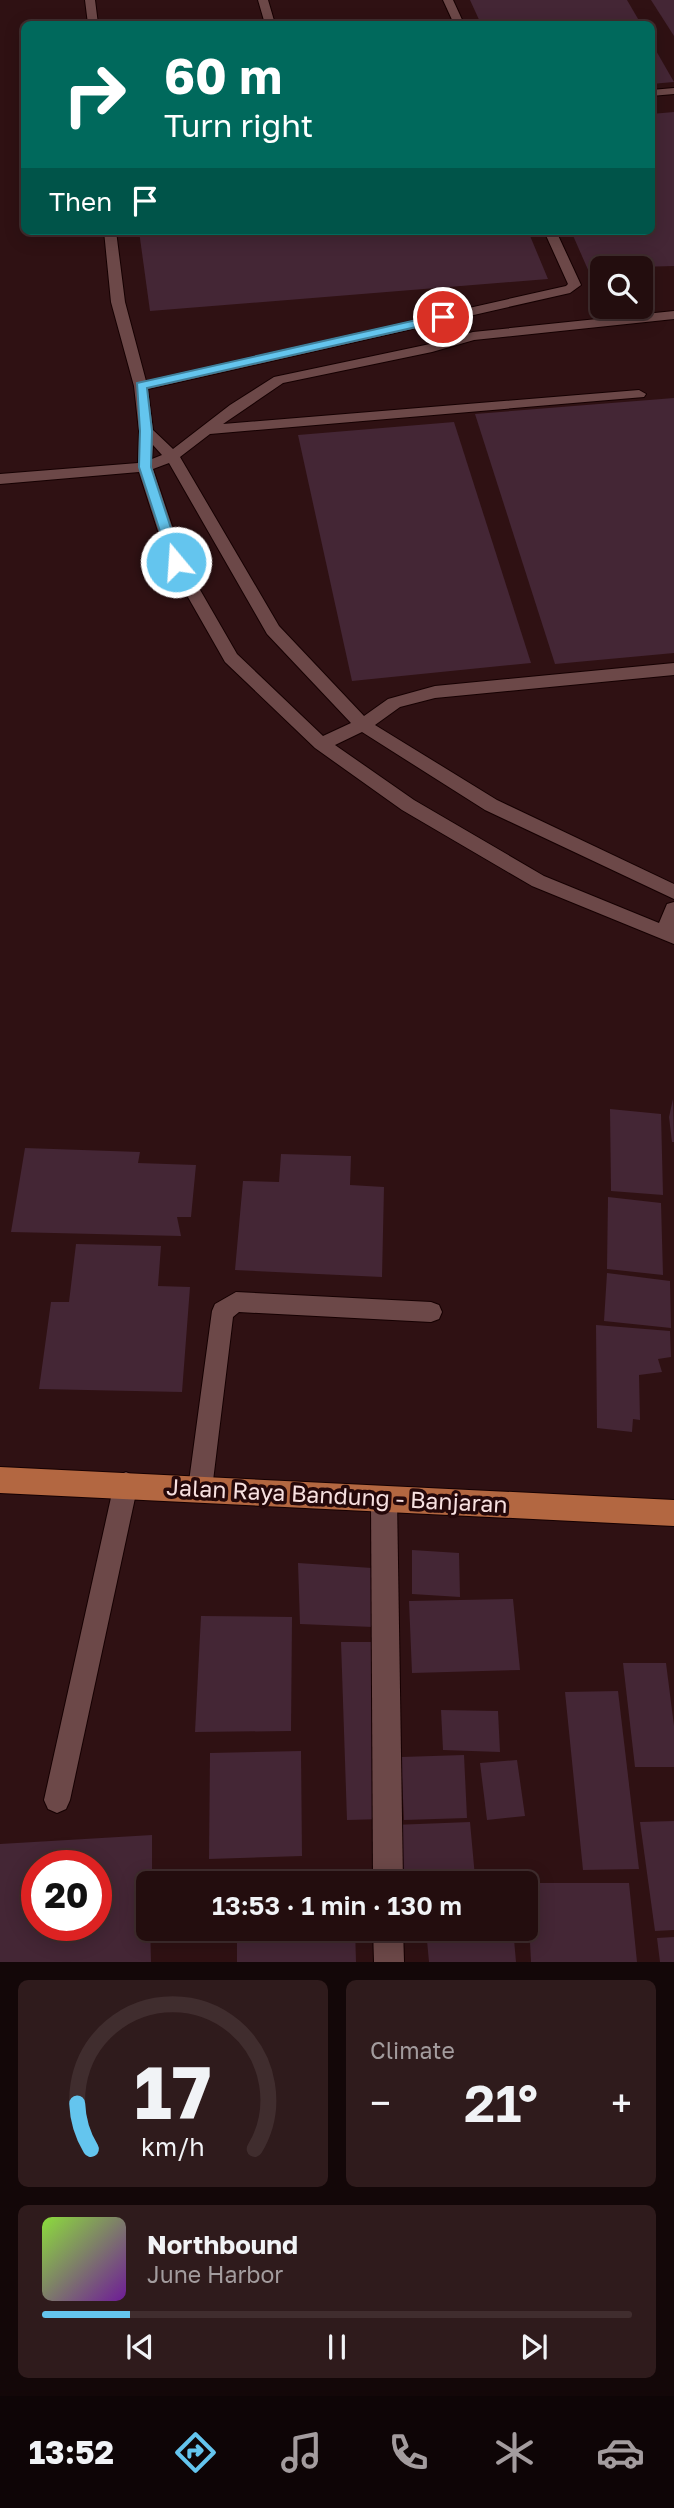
<!DOCTYPE html>
<html lang="en">
<head>
<meta charset="utf-8">
<style>
  :root { --surface:#230d0e; --page:#2f1b1c; --text:#f1f3f6; --muted:#a39c9e; --line:#402d2e; --accent:#64c5ee }
  body { margin:0; font-family:"Golos Text",sans-serif; background:var(--page); color:var(--text); height:100vh; display:flex; flex-direction:column; font-size:26px; white-space:nowrap }
  * { box-sizing:border-box; margin:0 }
  p { font-size:23px; color:var(--muted) }
  .icon { flex:none; width:38px; height:38px; fill:none; stroke:currentColor; stroke-width:2; stroke-linecap:round; stroke-linejoin:round }
  .map { position:relative; height:1962px; overflow:hidden }
  .drawer { display:flex; flex-direction:column; gap:18px; padding:18px; background:#130708; flex:1 }
  .drawer>* { flex:none }
  .banner { position:absolute; left:21px; top:21px; width:634px; height:214px; border-radius:10px; box-shadow:0 4px 18px #0003,0 0 0 2px var(--line); background:#00695c; color:#fff; overflow:hidden }
  .buttons { position:absolute; left:590px; top:256px; display:grid; gap:14px }
  .buttons a { display:grid; place-items:center; width:63px; height:63px; border-radius:10px; background:var(--surface); box-shadow:0 4px 18px #0003,0 0 0 2px var(--line); font-size:35px }
  .speed { position:absolute; left:21px; top:1850px; display:flex; gap:14px; font-size:35px; font-weight:700; text-align:center }
  .speed>* { display:grid; place-content:center; width:91px; height:91px; border-radius:50%; background:var(--surface); box-shadow:0 4px 18px #0003,0 0 0 2px var(--line); line-height:1 }
  .speed .limit { border:10px solid #d22; background:#fff; color:#111 }
  .pin { position:absolute; display:grid; place-items:center; width:60px; height:60px; color:#fff; margin:-30px; border:4px solid #fff; border-radius:50%; box-shadow:0 2px 7px #0007 }
  .me { position:absolute; width:77px; margin:-38px; rotate:342deg; stroke-linejoin:round; filter:drop-shadow(0 0 5px #0008) }
  .turn { display:flex; align-items:center; gap:24px; height:147px; padding:0 28px; font-size:32px }
  .turn .icon { width:91px; height:91px; stroke-width:2.5 }
  .turn b { display:block; font-size:49px; line-height:60px }
  .then { display:flex; align-items:center; height:66px; padding:0 28px; background:#0003; gap:14px; font-size:26px }
  .big { font-size:52px; font-weight:600; line-height:1.1 }
  .drawer .widget { flex:1; display:flex; flex-direction:column; justify-content:center; gap:10px; min-width:0; padding:0 24px; border-radius:10px; background:var(--page) }
  .drawer .dial { align-items:center; gap:0 }
  .dial svg { height:182px; overflow:visible; fill:none; stroke:var(--line); stroke-width:7; stroke-linecap:round; text-anchor:middle }
  .dial text { fill:var(--text); stroke:none }
  .song { display:flex; align-items:center; gap:21px }
  .cover { width:84px; height:84px; border-radius:10px; background:linear-gradient(135deg,hsl(90 70% 55%),hsl(280 70% 35%)) }
  .played { height:7px; border-radius:4px; background:linear-gradient(90deg,var(--accent) 15%,var(--line) 15%) }
  .keys { display:flex; justify-content:space-around; direction:ltr }
  .heat { display:flex; justify-content:space-between; align-items:center; font-size:38px; direction:ltr }
  .drawer .tiles { flex:1; display:grid; gap:18px; grid-template-columns:1fr 1fr }
  .widget:last-child { grid-column:span 2 }
  .trip { position:absolute; left:136px; top:1871px; width:402px; height:70px; border-radius:10px; background:var(--surface); box-shadow:0 4px 18px #0003,0 0 0 2px var(--line); font-weight:600; line-height:70px; text-align:center }
  .dock { display:flex; height:112px; justify-content:space-around; align-items:center; background:#0e0506; color:var(--muted) }
  .dock .icon { width:49px; height:49px }
  .dock .current { color:var(--accent) }
  .dock b { font-size:32px; color:var(--text) }
  .map>svg:first-child { display:block }
  .building { fill:#442635; fill-rule:evenodd }
  .lines { fill:none; stroke-linecap:round; stroke-linejoin:round }
  .service-casing { stroke:#160002; stroke-width:2 }
  .minor-casing { stroke:#160002; stroke-width:2 }
  .primary-casing { stroke:#160002; stroke-width:2 }
  .service { fill:#6c4848; fill-rule:evenodd }
  .minor { fill:#6c4848; fill-rule:evenodd }
  .primary { fill:#b36741; fill-rule:evenodd }
  .route { fill:#64c5ee; stroke:#41809b; stroke-width:2 }
  .labels { text-anchor:middle; stroke-width:7; stroke-linejoin:round; paint-order:stroke }
  .near-street-label { font-size:23px; fill:#f7e0e0; stroke:#25080a }
</style>
</head>
<body>
<div class="map">
<svg width="674" height="1962" viewBox="0 0 674 1962">
  <rect width="100%" height="100%" fill="#2f1113"/>
  <g class="building">
    <path d="M 470,0 L 627,0 L 641,24 L 481,24 Z"/>
    <path d="M 651,0 L 674,0 L 674,36 Z"/>
    <path d="M 651,42 L 674,82 L 651,84 Z"/>
    <path d="M 674,112 L 674,266 L 602,268 L 602,271 L 589,272 L 571,231 L 651,231 L 651,114 Z"/>
    <path d="M 139,231 L 528,231 L 548,279 L 150,311 Z"/>
    <path d="M 674,398 L 674,653 L 555,664 L 475,414 Z"/>
    <path d="M 454,422 L 531,663 L 352,681 L 298,435 Z"/>
    <path d="M 673,1099 L 674,1142 L 672,1142 L 669,1117 Z"/>
    <path d="M 610,1109 L 661,1114 L 663,1195 L 611,1191 Z"/>
    <path d="M 25,1148 L 140,1152 L 138,1163 L 196,1165 L 191,1217 L 177,1217 L 181,1236 L 11,1232 Z"/>
    <path d="M 281,1154 L 351,1156 L 350,1185 L 384,1187 L 382,1277 L 235,1270 L 243,1181 L 279,1182 Z"/>
    <path d="M 608,1197 L 661,1203 L 663,1275 L 607,1269 Z"/>
    <path d="M 76,1244 L 161,1246 L 158,1286 L 190,1287 L 182,1392 L 39,1389 L 51,1302 L 69,1302 Z"/>
    <path d="M 607,1273 L 670,1281 L 671,1328 L 604,1321 Z"/>
    <path d="M 596,1325 L 670,1331 L 671,1357 L 658,1359 L 662,1372 L 639,1375 L 640,1420 L 633,1419 L 632,1432 L 597,1428 Z"/>
    <path d="M 412,1550 L 459,1553 L 460,1597 L 412,1594 Z"/>
    <path d="M 298,1563 L 372,1568 L 373,1627 L 300,1624 Z"/>
    <path d="M 513,1599 L 520,1670 L 412,1673 L 409,1601 Z"/>
    <path d="M 201,1616 L 292,1617 L 291,1731 L 195,1732 Z"/>
    <path d="M 341,1642 L 376,1642 L 383,1819 L 347,1820 Z"/>
    <path d="M 623,1663 L 666,1663 L 674,1726 L 674,1767 L 635,1767 Z"/>
    <path d="M 618,1691 L 639,1869 L 583,1870 L 565,1692 Z"/>
    <path d="M 441,1710 L 498,1711 L 500,1752 L 443,1750 Z"/>
    <path d="M 301,1751 L 302,1856 L 209,1859 L 210,1753 Z"/>
    <path d="M 464,1755 L 467,1818 L 404,1820 L 401,1757 Z"/>
    <path d="M 517,1760 L 525,1816 L 487,1820 L 480,1763 Z"/>
    <path d="M 674,1821 L 674,1930 L 655,1931 L 640,1822 Z"/>
    <path d="M 470,1822 L 475,1877 L 456,1878 L 457,1883 L 396,1881 L 393,1825 Z"/>
    <path d="M 152,1835 L 152,1883 L 149,1883 L 151,1962 L 0,1962 L 0,1844 ZM 37,1866 L 96,1866 L 96,1925 L 37,1925 Z"/>
    <path d="M 527,1883 L 629,1883 L 637,1962 L 531,1962 Z"/>
    <path d="M 237,1928 L 355,1928 L 356,1962 L 237,1962 Z"/>
    <path d="M 456,1928 L 513,1928 L 516,1962 L 429,1962 L 426,1930 Z"/>
    <path d="M 674,1937 L 674,1962 L 660,1962 L 657,1938 Z"/>
  </g>
  <g class="lines">
    <defs>
      <g id="service">
        <path d="M 85,0 L 95,0 L 98,24 L 88,24 Z"/>
        <path d="M 258,0 L 268,0 L 275,24 L 265,24 Z"/>
        <path d="M 443,0 L 453,0 L 464,24 L 454,24 Z"/>
        <path d="M 674,88 L 674,94 L 651,96 L 651,90 Z"/>
        <path d="M 104,231 L 116,231 L 125,302 L 146,381 L 566,286 L 568,284 L 544,231 L 556,231 L 581,285 L 570,293 L 148,389 L 153,430 L 173,449 L 230,405 L 274,377 L 430,344 L 473,332 L 674,311 L 674,319 L 474,340 L 432,352 L 283,383 L 223,424 L 639,390 L 646,394 L 644,397 L 210,434 L 180,457 L 279,626 L 364,716 L 388,699 L 435,686 L 674,663 L 674,675 L 435,698 L 400,707 L 375,725 L 497,800 L 674,884 L 674,899 L 485,810 L 362,732 L 335,745 L 414,800 L 544,876 L 659,923 L 667,904 L 674,902 L 674,944 L 532,886 L 402,810 L 315,748 L 225,662 L 168,562 L 139,472 L 0,484 L 0,474 L 138,463 L 139,431 L 134,386 L 111,302 ZM 153,445 L 162,455 L 152,459 ZM 169,463 L 267,634 L 351,723 L 323,736 L 237,654 L 184,562 L 153,469 Z"/>
        <path d="M 236,1292 L 431,1302 L 439,1305 L 442,1312 L 439,1319 L 431,1322 L 239,1312 L 233,1317 L 212,1489 L 208,1497 L 200,1501 L 192,1497 L 188,1489 L 212,1311 L 215,1304 Z"/>
        <path d="M 126,1472 L 134,1476 L 138,1484 L 70,1800 L 66,1809 L 57,1813 L 48,1809 L 44,1800 L 114,1484 L 118,1476 Z"/>
      </g>
      <g id="minor">
        <path d="M 384,1486 L 393,1490 L 397,1499 L 403,1883 L 373,1883 L 371,1499 L 375,1490 Z"/>
        <path d="M 373,1928 L 403,1928 L 404,1962 L 374,1962 Z"/>
      </g>
      <path id="primary" d="M 0,1467 L 674,1500 L 674,1526 L 0,1493 Z"/>
    </defs>
    <use href="#service" class="service-casing"/>
    <use href="#minor" class="minor-casing"/>
    <use href="#primary" class="primary-casing"/>
    <use href="#service" class="service"/>
    <use href="#minor" class="minor"/>
    <use href="#primary" class="primary"/>
  </g>
  <path class="route" d="M 443,314 L 449,317 L 447,320 L 147,388 L 152,431 L 151,467 L 182,562 L 180,565 L 171,565 L 139,467 L 140,431 L 137,383 Z"/>
  <g class="labels">
    <g class="near-street-label">
      <text transform="translate(337 1496) rotate(3)" y="8">Jalan Raya Bandung - Banjaran</text>
    </g>
  </g>
</svg>
<div class="buttons">
<a><svg class="icon" aria-label="search" viewBox="0 0 24 24"><circle cx="10" cy="10" r="6"/><path d="M15 15l6 6"/></svg></a>
</div>
<div class="speed"><div class="limit">20</div></div>
<div class="pin" style="left:443px;top:317px;background:#d93025"><svg class="icon" aria-label="arrive" viewBox="0 0 24 24"><path d="M6 21V4h12l-3 4 3 4H6"/></svg></div>
<svg class="me" style="left:176px;top:562px" viewBox="-20 -20 40 40"><circle r="17" fill="#64c5ee" stroke="#fff" stroke-width="3"/><path d="M0-11L8 9 0 5-8 9z" fill="#fff"/></svg>
<div class="trip">13:53 · 1 min · 130 m</div>
<div class="banner">
<div class="turn"><svg class="icon" aria-label="right" viewBox="0 0 24 24"><path d="M7 20v-9h11M14 6l5 5-5 5"/></svg><div><b>60 m</b>Turn right</div></div>
<div class="then">Then<svg class="icon" aria-label="arrive" viewBox="0 0 24 24"><path d="M6 21V4h12l-3 4 3 4H6"/></svg></div>
</div>
</div>
<section class="drawer">
<div class="tiles">
<div class="widget dial"><svg viewBox="0 0 100 80">
<path d="M14 69A42 42 0 1 1 86 69"/>
<path d="M14 69A42 42 0 0 1 8 49" stroke="#64c5ee"/>
<text x="50" y="56" font-size="32" font-weight="700">17</text>
<text x="50" y="72" font-size="11">km/h</text>
</svg></div>
<div class="widget"><p>Climate</p>
<div class="heat"><a>−</a><b class="big">21°</b><a>+</a></div>
</div>
<div class="widget">
<div class="song"><i class="cover"></i><div><b>Northbound</b><p>June Harbor</p></div></div>
<div class="played"></div>
<div class="keys"><svg class="icon" aria-label="previous" viewBox="0 0 24 24"><path d="M18 5L8 12l10 7zM5 5v14"/></svg><svg class="icon" aria-label="pause" viewBox="0 0 24 24"><path d="M8 5v14M16 5v14"/></svg><svg class="icon" aria-label="next" viewBox="0 0 24 24"><path d="M6 5l10 7-10 7zM19 5v14"/></svg></div>
</div>
</div>
</section>
<nav class="dock">
<b>13:52</b>
<svg class="icon current" aria-label="directions" viewBox="0 0 24 24"><path d="M12 3l9 9-9 9-9-9zM9 14v-3h6M13 9l2 2-2 2"/></svg>
<svg class="icon" aria-label="music" viewBox="0 0 24 24"><path d="M9 18V5l10-2v13"/><circle cx="6" cy="18" r="3"/><circle cx="16" cy="16" r="3"/></svg>
<svg class="icon" aria-label="phone" viewBox="0 0 24 24"><path d="M5 4h4l2 5-3 2q2 4 5 5l2-3 5 2v4C11 20 4 13 5 4z"/></svg>
<svg class="icon" aria-label="climate" viewBox="0 0 24 24"><path d="M12 3v18M4 7l16 10M4 17L20 7"/></svg>
<svg class="icon" aria-label="car" viewBox="0 0 24 24"><path d="M5 17H2v-5l4-1 3-4h7l3 4 3 1v5h-3M9 17h6M6 11h13"/><circle cx="7" cy="17" r="2"/><circle cx="17" cy="17" r="2"/></svg>
</nav>
</body>
</html>
